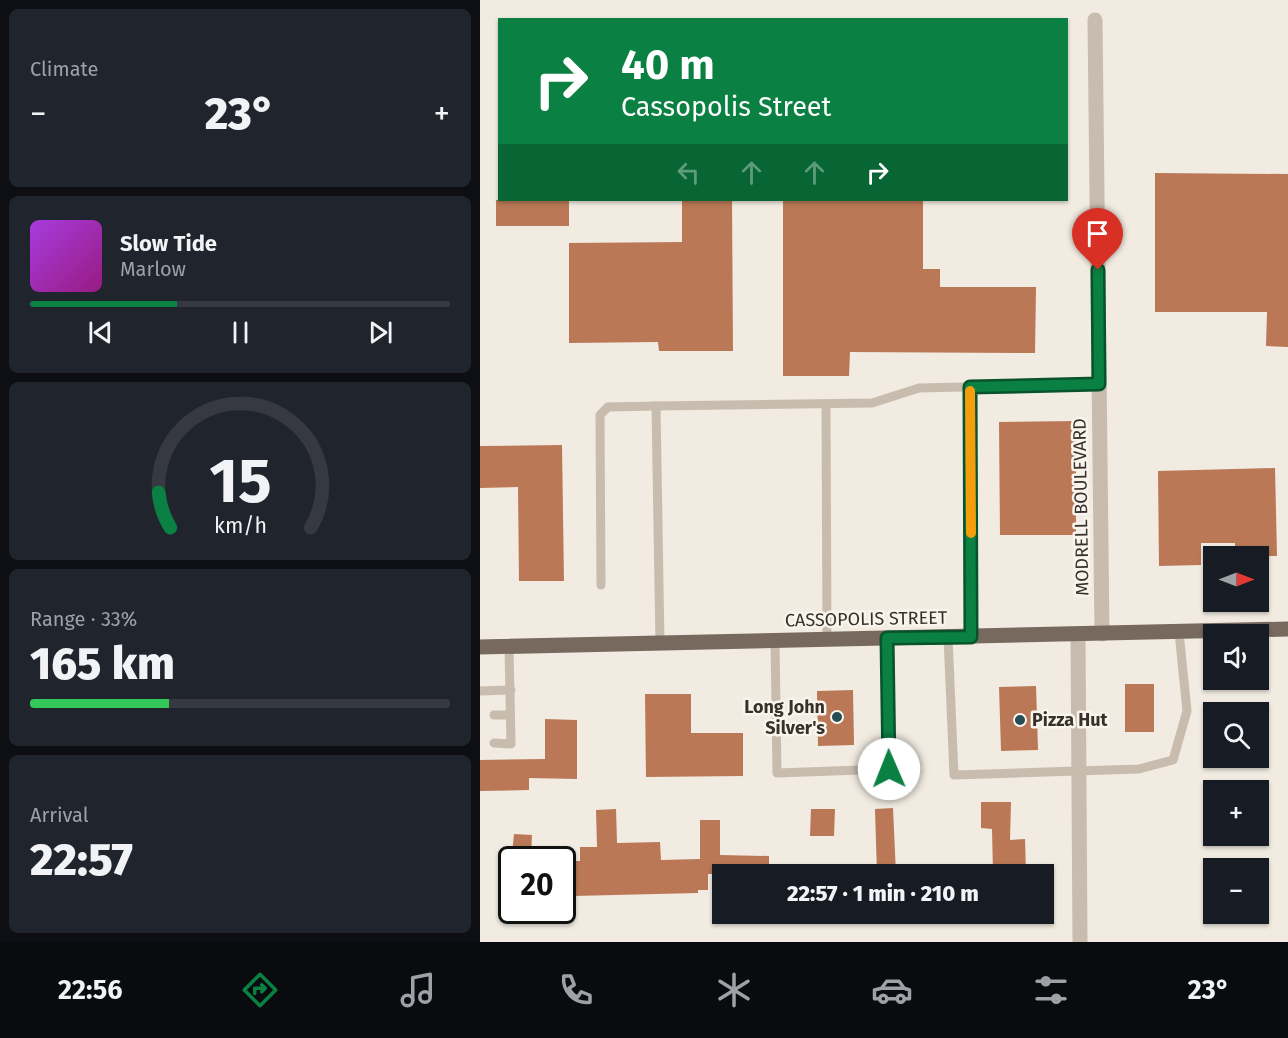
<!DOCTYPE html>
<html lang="en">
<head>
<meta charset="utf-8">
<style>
  :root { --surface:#171b24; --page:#20242c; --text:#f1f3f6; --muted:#9ea1a6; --line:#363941; --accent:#0b8043 }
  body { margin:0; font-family:"Fira Sans",sans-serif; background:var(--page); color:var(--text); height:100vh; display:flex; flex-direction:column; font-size:22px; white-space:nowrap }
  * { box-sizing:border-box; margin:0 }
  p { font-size:20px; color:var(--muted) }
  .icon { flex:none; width:33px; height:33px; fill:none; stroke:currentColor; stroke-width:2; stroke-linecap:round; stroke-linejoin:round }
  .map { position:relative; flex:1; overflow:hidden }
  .panel { display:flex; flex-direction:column; gap:9px; padding:9px; background:#0d0f14; width:480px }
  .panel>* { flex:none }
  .guide { position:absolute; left:18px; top:18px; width:570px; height:183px; border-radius:0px; box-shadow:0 2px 4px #0004; background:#0b8043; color:#fff; overflow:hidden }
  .needle { width:39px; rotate:90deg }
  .fabs { position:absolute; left:723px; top:546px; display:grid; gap:12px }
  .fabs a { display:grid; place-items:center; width:66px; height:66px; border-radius:0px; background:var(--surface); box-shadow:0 2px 4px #0004; font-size:30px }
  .speed { position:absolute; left:18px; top:846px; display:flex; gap:12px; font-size:30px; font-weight:700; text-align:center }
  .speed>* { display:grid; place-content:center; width:78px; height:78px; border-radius:50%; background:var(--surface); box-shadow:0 2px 4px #0004; line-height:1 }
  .speed .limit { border:3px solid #111; border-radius:9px; background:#fff; color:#111 }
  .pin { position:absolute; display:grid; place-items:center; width:51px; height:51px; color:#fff; margin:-62px -26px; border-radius:50% 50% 50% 0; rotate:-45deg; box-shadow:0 0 6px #0007 }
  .pin .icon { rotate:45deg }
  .me { position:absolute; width:66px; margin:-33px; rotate:359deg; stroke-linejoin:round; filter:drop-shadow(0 0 4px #0008) }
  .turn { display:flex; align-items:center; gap:21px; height:126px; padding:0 24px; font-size:27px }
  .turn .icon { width:78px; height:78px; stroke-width:2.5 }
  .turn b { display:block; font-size:42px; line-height:51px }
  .lanes { display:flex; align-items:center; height:57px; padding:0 24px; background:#0003; justify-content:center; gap:30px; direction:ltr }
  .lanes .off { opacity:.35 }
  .big { font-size:45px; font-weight:800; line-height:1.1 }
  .panel .widget { flex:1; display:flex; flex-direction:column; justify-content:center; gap:9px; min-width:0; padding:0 21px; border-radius:9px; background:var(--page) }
  .panel .dial { align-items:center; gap:0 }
  .dial svg { height:156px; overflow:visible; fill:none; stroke:var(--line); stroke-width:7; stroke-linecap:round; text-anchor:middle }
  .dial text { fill:var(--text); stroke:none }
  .song { display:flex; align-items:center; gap:18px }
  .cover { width:72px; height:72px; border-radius:9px; background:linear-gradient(135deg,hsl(280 70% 55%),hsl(310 70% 35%)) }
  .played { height:6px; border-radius:3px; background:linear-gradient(90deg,var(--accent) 35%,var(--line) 35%) }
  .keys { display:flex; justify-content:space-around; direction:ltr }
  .heat { display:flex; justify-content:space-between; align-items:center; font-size:33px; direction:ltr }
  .charge { height:9px; border-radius:4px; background:linear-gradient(90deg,#34c759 33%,var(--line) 0) }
  .trip { position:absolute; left:232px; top:864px; width:342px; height:60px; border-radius:0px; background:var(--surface); box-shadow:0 2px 4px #0004; font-weight:800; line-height:60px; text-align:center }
  .dock { display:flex; height:96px; justify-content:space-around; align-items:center; background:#090b0e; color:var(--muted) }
  .dock .icon { width:42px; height:42px }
  .dock .on { color:var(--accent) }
  .dock b { font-size:27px; color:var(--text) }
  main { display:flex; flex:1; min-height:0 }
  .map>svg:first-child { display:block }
  .building { fill:#ba7856 }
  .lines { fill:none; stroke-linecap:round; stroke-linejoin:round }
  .lane { stroke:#c8bcae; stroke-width:9 }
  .street { stroke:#c8bcae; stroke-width:15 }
  .primary { stroke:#78695e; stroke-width:15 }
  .route-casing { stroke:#07532c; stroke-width:15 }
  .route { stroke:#0b8043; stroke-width:10 }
  .slow { stroke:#f59e0b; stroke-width:10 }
  .poi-dot { fill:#254d55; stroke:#f9f5ed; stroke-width:2 }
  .labels { text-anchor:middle; stroke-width:5; stroke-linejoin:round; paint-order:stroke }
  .street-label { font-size:18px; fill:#38302b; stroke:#f9f5ed }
  .poi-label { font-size:18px; font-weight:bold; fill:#38302b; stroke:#f9f5ed; text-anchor:end }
</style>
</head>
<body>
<main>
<section class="panel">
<div class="widget"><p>Climate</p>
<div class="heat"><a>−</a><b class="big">23°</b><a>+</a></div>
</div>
<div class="widget">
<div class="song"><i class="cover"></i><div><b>Slow Tide</b><p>Marlow</p></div></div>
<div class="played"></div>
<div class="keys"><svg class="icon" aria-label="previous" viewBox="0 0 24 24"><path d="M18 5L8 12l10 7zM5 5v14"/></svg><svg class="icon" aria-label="pause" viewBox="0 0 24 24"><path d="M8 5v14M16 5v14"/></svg><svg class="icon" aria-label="next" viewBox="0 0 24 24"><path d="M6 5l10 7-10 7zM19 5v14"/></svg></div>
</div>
<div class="widget dial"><svg viewBox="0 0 100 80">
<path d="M14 69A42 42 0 1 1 86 69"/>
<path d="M14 69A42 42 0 0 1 8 51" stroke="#0b8043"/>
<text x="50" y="56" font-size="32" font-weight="700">15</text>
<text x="50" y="72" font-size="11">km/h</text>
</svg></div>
<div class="widget"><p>Range · 33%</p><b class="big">165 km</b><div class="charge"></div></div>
<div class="widget"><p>Arrival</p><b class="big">22:57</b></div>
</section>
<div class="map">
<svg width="808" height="942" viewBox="0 0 808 942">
  <rect width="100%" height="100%" fill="#f1ebe1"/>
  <g class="building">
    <path d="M 675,173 L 808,174 L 808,347 L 786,346 L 787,312 L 675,312 Z"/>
    <rect x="16" y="200" width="73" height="26"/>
    <path d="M 202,200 L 252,200 L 253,351 L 179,351 L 178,342 L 89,343 L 89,243 L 202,242 Z"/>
    <path d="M 303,200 L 443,200 L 443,269 L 460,269 L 460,287 L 556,287 L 555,353 L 370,352 L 369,376 L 303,376 Z"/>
    <path d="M 596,421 L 596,535 L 520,535 L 519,422 Z"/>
    <path d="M 82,445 L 84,581 L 39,581 L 38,487 L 0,488 L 0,446 Z"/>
    <path d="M 795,468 L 797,556 L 755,556 L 755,543 L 721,543 L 721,565 L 679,566 L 678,471 Z"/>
    <rect x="645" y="684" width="29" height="48"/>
    <path d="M 556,686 L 558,750 L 521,751 L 519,687 Z"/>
    <path d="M 373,690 L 374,745 L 338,746 L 337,691 Z"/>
    <path d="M 165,694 L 211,694 L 211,733 L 263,733 L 263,776 L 166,777 Z"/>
    <path d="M 65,719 L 97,720 L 97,779 L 49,778 L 49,790 L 0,791 L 0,760 L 65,759 Z"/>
    <path d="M 501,802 L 531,802 L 530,840 L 545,839 L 546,874 L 513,874 L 512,829 L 501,828 Z"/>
    <path d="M 413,808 L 416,874 L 397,874 L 395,809 Z"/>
    <path d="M 136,809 L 137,843 L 180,842 L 181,860 L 220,859 L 220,820 L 240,820 L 240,855 L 289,856 L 289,874 L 228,874 L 228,890 L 218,890 L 218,893 L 93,896 L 93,861 L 100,861 L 100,847 L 117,847 L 116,810 Z"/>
    <path d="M 331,809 L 355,809 L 354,836 L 330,836 Z"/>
    <path d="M 34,834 L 52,835 L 51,855 L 32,854 Z"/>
  </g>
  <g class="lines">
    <g class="lane">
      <path d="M 490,386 L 491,637"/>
      <path d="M 346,405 L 347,639"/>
      <path d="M 121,585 L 120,415 L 128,407 L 176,406"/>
      <path d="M 468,637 L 474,775 L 659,769 L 693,760 L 707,711 L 699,632"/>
      <path d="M 295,641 L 297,773 L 409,769 L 407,638"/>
      <path d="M 180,645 L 176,406 L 392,403 L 439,388 L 619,384"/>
      <path d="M 0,691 L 31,690"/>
      <path d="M 14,715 L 30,715"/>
      <path d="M 14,743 L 31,744 L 29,647"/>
    </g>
    <g class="street">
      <path d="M 615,20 L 622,634"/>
      <path d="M 598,634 L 600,942"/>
    </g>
    <path class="primary" d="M 0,647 L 808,629"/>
  </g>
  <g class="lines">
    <defs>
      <path id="route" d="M 409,769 L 407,638 L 491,637 L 490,387 L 619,384 L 618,270"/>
    </defs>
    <use href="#route" class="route-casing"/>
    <use href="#route" class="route"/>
    <path class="slow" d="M 490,391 L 491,533"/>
  </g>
  <g class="poi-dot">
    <circle cx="357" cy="717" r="6"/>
    <circle cx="540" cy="720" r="6"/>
  </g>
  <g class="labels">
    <g class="street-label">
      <text transform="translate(601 507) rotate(-91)" y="6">MODRELL BOULEVARD</text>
      <text transform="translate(386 619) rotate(-1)" y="6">CASSOPOLIS STREET</text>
    </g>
    <g class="poi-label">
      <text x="345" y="713">Long John<tspan x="345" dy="21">Silver's</tspan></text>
      <text x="552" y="726" text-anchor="start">Pizza Hut</text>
    </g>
  </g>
</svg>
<div class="fabs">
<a><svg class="needle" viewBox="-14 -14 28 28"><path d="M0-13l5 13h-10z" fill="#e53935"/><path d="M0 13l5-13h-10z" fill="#9ea1a6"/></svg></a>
<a><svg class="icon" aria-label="sound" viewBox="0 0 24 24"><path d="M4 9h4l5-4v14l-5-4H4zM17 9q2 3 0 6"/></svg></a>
<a><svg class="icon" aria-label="search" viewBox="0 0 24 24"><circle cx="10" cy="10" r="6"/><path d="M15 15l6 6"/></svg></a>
<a>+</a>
<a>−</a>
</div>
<div class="speed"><div class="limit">20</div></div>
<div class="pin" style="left:618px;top:270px;background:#d93025"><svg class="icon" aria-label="arrive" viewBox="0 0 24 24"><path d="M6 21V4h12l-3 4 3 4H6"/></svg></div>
<svg class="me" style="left:409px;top:769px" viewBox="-20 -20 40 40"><circle r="19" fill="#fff"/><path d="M0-13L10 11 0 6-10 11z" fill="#0b8043"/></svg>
<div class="trip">22:57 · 1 min · 210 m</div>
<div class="guide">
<div class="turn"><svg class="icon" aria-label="right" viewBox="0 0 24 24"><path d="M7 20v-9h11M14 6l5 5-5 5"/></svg><div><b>40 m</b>Cassopolis Street</div></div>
<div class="lanes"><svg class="icon off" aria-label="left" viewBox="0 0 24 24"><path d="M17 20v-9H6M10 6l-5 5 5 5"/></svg><svg class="icon off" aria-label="ahead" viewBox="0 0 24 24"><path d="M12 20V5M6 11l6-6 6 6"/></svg><svg class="icon off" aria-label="ahead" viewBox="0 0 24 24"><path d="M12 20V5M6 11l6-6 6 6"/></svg><svg class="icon" aria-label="right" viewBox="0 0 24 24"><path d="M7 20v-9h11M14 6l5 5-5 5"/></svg></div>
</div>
</div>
</main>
<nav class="dock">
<b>22:56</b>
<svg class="icon on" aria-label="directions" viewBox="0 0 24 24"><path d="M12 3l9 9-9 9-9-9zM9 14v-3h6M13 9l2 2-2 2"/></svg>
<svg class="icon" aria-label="music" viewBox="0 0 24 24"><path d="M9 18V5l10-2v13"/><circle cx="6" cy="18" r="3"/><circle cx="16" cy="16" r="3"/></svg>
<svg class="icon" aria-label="phone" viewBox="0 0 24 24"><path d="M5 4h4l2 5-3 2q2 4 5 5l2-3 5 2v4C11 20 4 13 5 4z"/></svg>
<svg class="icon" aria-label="climate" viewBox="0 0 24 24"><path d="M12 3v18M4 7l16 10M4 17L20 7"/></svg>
<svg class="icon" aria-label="car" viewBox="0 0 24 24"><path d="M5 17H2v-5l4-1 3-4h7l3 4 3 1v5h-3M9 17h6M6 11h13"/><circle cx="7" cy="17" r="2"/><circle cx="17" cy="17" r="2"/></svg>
<svg class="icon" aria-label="filters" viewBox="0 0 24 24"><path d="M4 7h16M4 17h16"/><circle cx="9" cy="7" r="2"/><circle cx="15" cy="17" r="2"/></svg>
<b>23°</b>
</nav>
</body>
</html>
